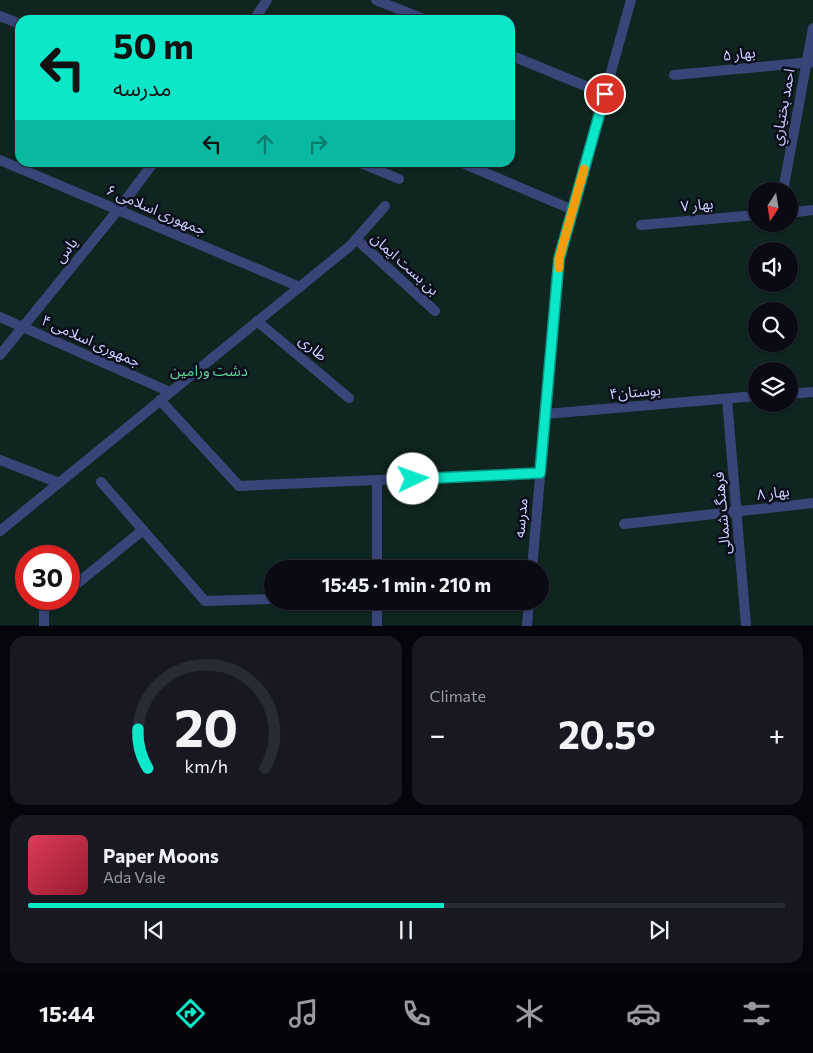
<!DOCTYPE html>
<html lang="en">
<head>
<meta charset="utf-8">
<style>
  :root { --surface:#090a14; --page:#171822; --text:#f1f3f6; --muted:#999aa0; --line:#292b34; --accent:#0ae7c9 }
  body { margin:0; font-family:Commissioner,"Noto Sans Arabic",sans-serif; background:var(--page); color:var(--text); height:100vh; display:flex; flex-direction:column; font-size:19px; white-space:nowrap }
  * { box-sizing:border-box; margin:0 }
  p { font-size:16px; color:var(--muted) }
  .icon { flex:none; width:28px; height:28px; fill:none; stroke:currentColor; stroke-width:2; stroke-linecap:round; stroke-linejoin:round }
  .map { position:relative; height:626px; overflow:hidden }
  .side { display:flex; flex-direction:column; gap:10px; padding:10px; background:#05060b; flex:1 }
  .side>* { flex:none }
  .banner { position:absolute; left:15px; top:15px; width:500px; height:152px; border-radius:15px; box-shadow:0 1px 4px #0004,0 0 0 1px var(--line); background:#0ae7c9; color:#111; overflow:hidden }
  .needle { width:32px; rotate:192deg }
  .buttons { position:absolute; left:748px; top:182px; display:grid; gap:10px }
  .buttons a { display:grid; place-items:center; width:50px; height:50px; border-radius:50%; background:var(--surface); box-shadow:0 1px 4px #0004,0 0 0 1px var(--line); font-size:25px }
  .speed { position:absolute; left:15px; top:545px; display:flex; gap:10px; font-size:25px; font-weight:700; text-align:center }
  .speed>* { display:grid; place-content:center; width:65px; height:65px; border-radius:50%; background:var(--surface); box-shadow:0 1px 4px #0004,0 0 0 1px var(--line); line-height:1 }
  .speed .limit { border:8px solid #d22; background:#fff; color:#111 }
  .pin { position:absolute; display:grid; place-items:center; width:42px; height:42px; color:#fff; margin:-21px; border:2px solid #fff; border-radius:50%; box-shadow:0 1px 5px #0007 }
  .me { position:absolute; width:55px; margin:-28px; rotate:87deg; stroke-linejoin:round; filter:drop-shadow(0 0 4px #0008) }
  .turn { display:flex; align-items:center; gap:18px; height:105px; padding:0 15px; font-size:22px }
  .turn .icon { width:65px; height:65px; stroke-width:2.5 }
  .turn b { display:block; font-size:35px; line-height:42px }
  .lanes { display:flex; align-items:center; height:48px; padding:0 15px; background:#0003; justify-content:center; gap:25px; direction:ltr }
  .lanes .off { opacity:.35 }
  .big { font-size:38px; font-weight:700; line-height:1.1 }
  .side .tile { flex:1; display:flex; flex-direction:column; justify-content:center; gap:8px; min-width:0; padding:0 18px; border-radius:15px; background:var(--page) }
  .side .dial { align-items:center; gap:0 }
  .dial svg { height:130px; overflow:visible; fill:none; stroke:var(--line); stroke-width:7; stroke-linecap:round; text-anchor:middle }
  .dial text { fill:var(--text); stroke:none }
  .song { display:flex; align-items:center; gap:15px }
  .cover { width:60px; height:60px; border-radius:8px; background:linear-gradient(135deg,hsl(350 70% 55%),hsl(350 70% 35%)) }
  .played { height:5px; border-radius:2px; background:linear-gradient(90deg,var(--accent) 55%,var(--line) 55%) }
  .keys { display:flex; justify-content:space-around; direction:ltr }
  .heat { display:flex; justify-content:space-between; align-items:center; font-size:28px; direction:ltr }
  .side .tiles { flex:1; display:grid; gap:10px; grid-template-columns:1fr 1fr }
  .tile:last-child { grid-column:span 2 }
  .trip { position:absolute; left:264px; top:560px; width:285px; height:50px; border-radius:25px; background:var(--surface); box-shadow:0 1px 4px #0004,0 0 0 1px var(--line); font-weight:700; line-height:50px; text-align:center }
  .menu { display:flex; height:80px; justify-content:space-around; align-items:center; background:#040408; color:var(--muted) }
  .menu .icon { width:35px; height:35px }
  .menu .current { color:var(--accent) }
  .menu b { font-size:22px; color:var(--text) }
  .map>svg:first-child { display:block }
  .green { fill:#0f251f; fill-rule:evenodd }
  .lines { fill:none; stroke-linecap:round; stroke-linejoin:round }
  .minor { stroke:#394579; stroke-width:10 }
  .tertiary { stroke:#394579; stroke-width:10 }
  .route-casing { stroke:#069683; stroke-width:12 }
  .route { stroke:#0ae7c9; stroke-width:9 }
  .slow { stroke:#f59e0b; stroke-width:9 }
  .labels { text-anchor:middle; stroke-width:5; stroke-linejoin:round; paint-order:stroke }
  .street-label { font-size:15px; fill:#c8cffd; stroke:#0c0d1b }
  .park-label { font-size:15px; fill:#59d89a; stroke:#0c0d1b }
</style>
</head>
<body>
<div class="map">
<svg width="813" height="626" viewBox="0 0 813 626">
  <rect width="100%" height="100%" fill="#0c0d1b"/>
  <path class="green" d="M 0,0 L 813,0 L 813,625 L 0,625 ZM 20,20 L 510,20 L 510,162 L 20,162 ZM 756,191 L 789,191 L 789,224 L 756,224 ZM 756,251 L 789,251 L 789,284 L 756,284 ZM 756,311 L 789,311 L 789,344 L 756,344 ZM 756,371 L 789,371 L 789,404 L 756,404 ZM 26,556 L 69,556 L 69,599 L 26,599 ZM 272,569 L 540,569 L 540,601 L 272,601 Z"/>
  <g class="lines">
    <g class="minor">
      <path d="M 376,0 L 426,20"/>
      <path d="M 0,16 L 20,24"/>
      <path d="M 254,20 L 267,0"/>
      <path d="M 510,55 L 605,94"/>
      <path d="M 674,75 L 812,62"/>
      <path d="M 0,160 L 300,287"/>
      <path d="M 358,162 L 399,179"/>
      <path d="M 460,162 L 573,210"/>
      <path d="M 783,191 L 813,28"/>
      <path d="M 789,213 L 813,210"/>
      <path d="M 641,225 L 756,215"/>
      <path d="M 356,239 L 435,311"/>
      <path d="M 0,317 L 170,392"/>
      <path d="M 257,321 L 349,398"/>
      <path d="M 0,355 L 118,210 L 154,162"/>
      <path d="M 789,394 L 813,392"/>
      <path d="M 727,399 L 746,626"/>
      <path d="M 160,400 L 239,486 L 540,473"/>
      <path d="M 545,414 L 756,396"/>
      <path d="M 0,460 L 59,483"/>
      <path d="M 101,482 L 205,601 L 272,599"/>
      <path d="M 624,524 L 813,503"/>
      <path d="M 0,531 L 350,246 L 385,206"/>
      <path d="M 377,569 L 377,480"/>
      <path d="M 69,590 L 143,530"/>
      <path d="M 377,601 L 377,626"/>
      <path d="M 44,626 L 44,609 L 57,599"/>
    </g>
    <g class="tertiary">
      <path d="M 532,569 L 559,259 L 631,0"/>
      <path d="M 527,626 L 529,601"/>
    </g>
  </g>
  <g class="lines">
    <defs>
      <path id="route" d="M 413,479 L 540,473 L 559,259 L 605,94"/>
    </defs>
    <use href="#route" class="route-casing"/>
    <use href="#route" class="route"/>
    <path class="slow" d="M 559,268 L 559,259 L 584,169"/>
  </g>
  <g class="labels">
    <g class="street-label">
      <text transform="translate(739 54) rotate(-6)" y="5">بهار ۵</text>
      <text transform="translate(783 107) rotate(-80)" y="5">احمد بختياري</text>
      <text transform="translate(697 205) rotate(-5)" y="5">بهار ۷</text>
      <text transform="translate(156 210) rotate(23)" y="5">جمهوری اسلامی ۶</text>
      <text transform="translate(66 250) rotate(-51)" y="5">یاس</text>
      <text transform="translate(405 264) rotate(42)" y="5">بن بست ایمان</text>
      <text transform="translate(91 341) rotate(24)" y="5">جمهوری اسلامی ۴</text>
      <text transform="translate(313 348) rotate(40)" y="5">طاری</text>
      <text transform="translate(635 392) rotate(-5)" y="5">بوستان۴</text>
      <text transform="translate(773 493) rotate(-7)" y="5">بهار ۸</text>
      <text transform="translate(722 513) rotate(-95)" y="5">فرهنگ شمالی</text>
      <text transform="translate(521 518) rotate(-85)" y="5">مدرسه</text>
    </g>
    <g class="park-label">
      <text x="209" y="376">دشت ورامین</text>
    </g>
  </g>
</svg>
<div class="buttons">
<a><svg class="needle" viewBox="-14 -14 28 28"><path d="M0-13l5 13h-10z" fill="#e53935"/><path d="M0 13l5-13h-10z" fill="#999aa0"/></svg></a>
<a><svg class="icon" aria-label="sound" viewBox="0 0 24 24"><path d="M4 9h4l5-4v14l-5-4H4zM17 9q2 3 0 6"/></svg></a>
<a><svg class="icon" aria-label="search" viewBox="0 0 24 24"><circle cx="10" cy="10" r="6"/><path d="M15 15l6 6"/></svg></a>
<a><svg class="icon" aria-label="layers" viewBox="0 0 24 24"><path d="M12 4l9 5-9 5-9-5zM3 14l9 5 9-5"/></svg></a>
</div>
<div class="speed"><div class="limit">30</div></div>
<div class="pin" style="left:605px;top:94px;background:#d93025"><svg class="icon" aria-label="arrive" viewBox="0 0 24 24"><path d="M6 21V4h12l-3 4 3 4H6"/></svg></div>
<svg class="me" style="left:413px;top:479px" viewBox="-20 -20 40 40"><circle r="19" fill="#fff"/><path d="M0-13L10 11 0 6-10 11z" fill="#0ae7c9"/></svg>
<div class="trip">15:45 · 1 min · 210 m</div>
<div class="banner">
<div class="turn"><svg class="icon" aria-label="left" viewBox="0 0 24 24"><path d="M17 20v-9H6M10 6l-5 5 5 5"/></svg><div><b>50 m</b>مدرسه</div></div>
<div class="lanes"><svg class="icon" aria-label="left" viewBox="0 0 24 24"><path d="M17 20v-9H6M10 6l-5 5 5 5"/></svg><svg class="icon off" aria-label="ahead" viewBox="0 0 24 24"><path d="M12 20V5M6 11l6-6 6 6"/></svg><svg class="icon off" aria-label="right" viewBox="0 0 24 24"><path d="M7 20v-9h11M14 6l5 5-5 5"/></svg></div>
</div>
</div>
<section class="side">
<div class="tiles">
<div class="tile dial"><svg viewBox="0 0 100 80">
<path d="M14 69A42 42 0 1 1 86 69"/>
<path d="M14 69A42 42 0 0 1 8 45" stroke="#0ae7c9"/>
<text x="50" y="56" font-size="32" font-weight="700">20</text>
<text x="50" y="72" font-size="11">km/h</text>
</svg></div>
<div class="tile"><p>Climate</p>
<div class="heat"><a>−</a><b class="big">20.5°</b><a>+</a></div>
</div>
<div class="tile">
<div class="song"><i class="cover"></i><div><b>Paper Moons</b><p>Ada Vale</p></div></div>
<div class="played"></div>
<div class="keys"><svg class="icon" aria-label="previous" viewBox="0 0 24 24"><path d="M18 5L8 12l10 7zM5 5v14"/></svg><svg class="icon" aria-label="pause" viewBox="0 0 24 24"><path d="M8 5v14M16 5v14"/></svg><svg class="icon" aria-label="next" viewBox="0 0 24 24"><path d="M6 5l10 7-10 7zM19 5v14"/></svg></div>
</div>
</div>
</section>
<nav class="menu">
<b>15:44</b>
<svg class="icon current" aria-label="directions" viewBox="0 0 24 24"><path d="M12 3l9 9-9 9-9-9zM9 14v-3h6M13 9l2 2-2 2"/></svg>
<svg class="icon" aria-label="music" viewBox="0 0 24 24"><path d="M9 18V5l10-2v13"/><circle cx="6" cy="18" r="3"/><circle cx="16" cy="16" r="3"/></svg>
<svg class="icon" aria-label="phone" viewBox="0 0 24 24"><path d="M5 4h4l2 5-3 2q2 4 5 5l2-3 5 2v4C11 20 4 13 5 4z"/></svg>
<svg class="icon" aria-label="climate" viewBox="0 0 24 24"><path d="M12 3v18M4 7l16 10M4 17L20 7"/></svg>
<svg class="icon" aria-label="car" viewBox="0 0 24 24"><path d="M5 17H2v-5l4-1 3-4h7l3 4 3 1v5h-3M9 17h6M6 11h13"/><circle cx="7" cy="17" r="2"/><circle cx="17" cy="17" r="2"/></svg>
<svg class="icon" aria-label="filters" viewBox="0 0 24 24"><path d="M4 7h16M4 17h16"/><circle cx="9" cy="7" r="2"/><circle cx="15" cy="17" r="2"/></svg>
</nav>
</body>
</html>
